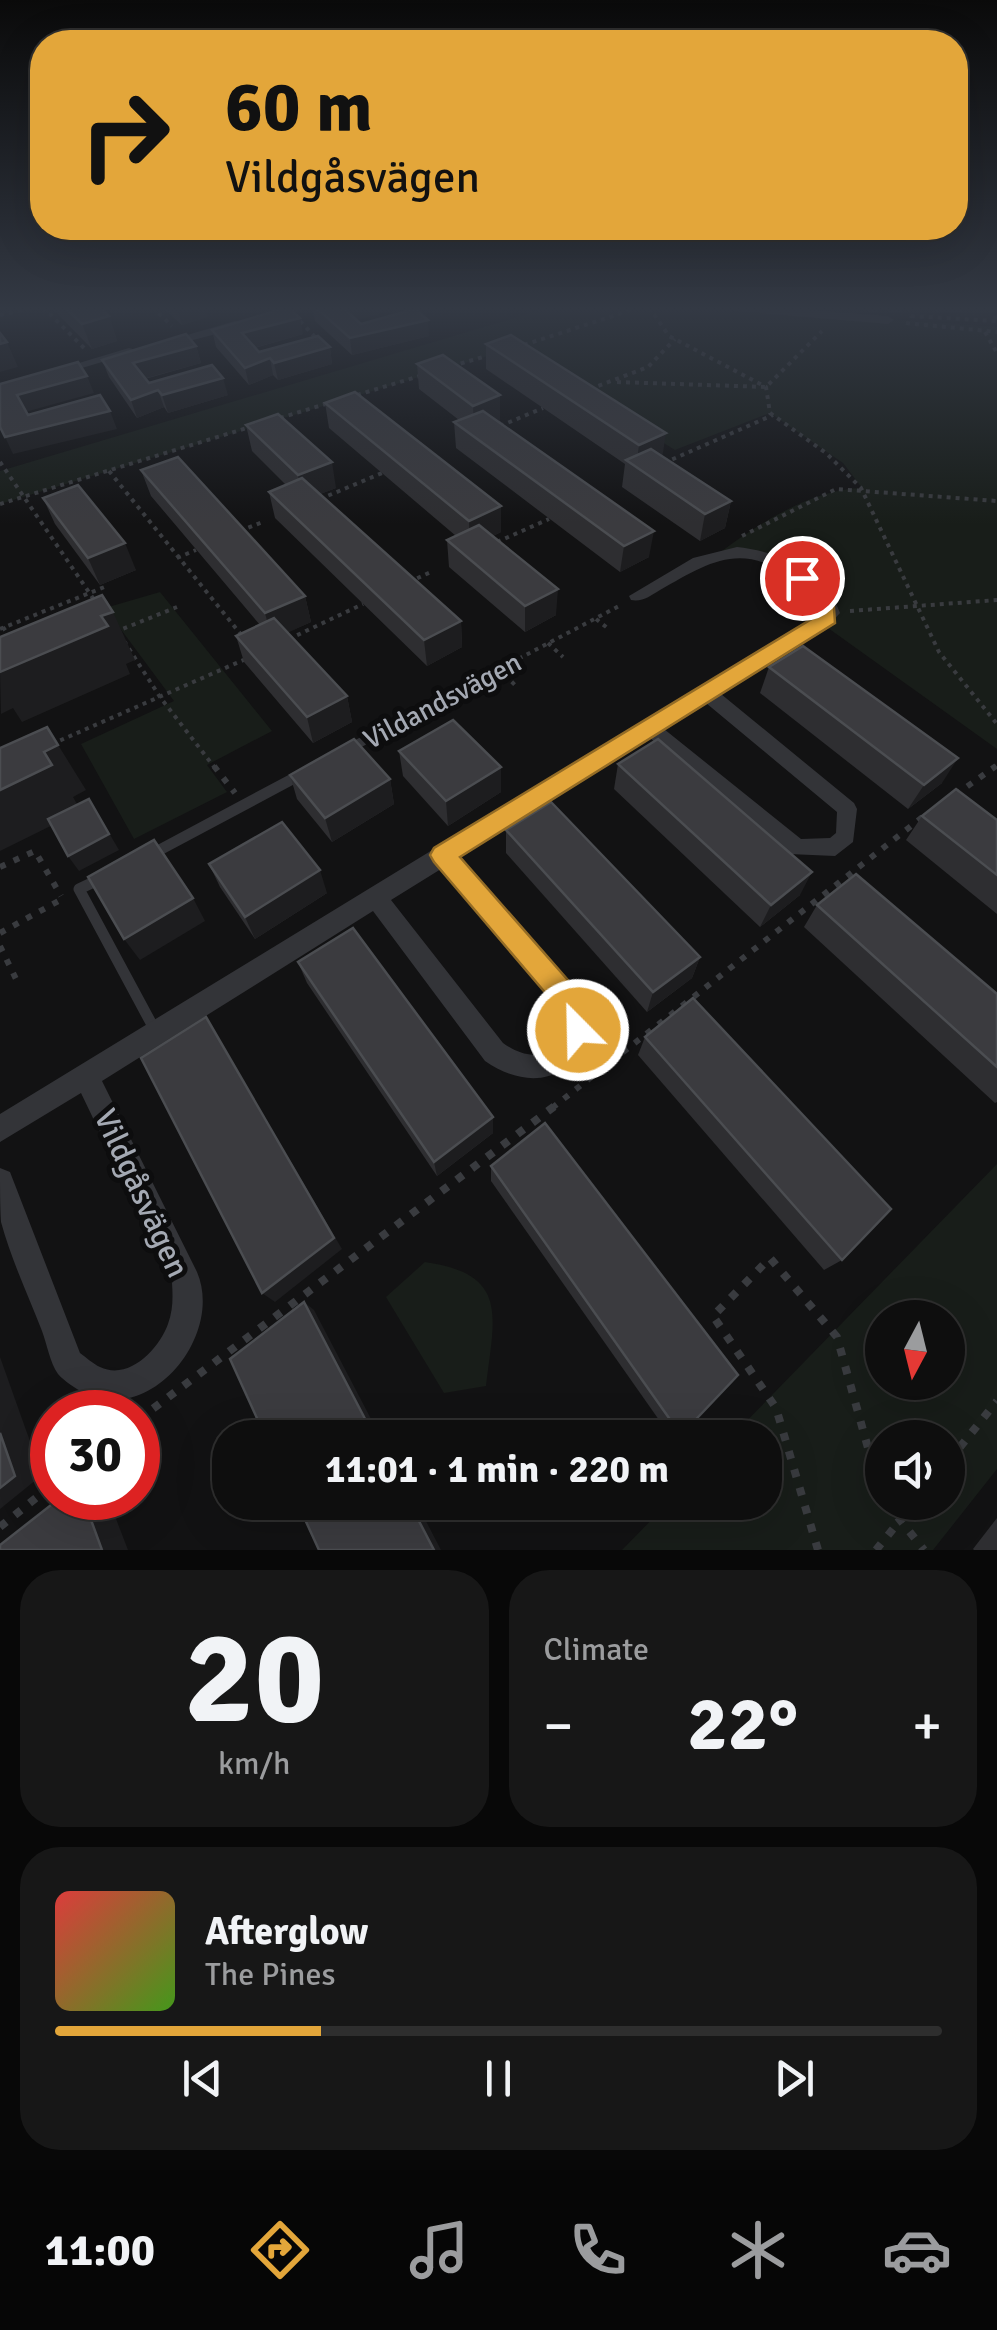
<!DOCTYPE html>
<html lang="en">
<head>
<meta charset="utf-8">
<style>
  :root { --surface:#0e0e0e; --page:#171717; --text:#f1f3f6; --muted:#9b9c9e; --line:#2e2e2e; --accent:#e3a63a }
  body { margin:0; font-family:Signika,sans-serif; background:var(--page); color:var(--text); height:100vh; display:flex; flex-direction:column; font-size:38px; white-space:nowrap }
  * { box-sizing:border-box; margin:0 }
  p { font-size:32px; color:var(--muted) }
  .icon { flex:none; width:55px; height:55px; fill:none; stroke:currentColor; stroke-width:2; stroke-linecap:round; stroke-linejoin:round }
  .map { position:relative; height:1550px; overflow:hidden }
  .drawer { display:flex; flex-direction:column; gap:20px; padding:20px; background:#080808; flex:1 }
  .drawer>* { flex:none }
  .hud { position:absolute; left:30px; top:30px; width:938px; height:210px; border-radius:40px; box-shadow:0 10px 40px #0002,0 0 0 2px var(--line); background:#e3a63a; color:#111; overflow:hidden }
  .needle { width:65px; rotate:187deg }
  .controls { position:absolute; left:865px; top:1300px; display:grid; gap:20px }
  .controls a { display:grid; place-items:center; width:100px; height:100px; border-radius:50%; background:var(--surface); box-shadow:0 10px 40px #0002,0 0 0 2px var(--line); font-size:50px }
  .speed { position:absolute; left:30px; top:1390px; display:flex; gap:20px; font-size:50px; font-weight:700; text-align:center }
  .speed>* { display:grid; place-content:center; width:130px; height:130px; border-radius:50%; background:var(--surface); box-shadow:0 10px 40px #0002,0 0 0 2px var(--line); line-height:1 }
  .speed .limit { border:15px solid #d22; background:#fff; color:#111 }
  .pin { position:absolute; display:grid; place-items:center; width:85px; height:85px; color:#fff; margin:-42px; border:5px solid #fff; border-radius:50%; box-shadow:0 2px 10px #0007 }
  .me { position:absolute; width:110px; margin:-55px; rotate:337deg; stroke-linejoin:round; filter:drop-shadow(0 0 8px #0008) }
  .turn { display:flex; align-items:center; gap:35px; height:210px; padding:0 30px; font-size:45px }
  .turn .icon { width:130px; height:130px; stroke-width:2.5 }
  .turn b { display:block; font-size:70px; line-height:85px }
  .big { font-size:75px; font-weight:800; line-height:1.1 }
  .drawer .card { flex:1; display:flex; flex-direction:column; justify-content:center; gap:15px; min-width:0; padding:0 35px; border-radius:40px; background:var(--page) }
  .drawer .dial { align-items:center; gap:0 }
  .dial b { font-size:130px; line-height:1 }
  .song { display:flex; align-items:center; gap:30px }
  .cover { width:120px; height:120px; border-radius:15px; background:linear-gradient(135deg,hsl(0 70% 55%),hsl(100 70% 35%)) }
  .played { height:10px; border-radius:5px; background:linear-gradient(90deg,var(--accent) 30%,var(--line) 30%) }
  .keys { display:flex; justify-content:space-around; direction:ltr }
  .heat { display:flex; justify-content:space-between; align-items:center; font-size:55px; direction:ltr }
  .drawer .tiles { flex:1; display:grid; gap:20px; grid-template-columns:1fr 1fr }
  .card:last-child { grid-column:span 2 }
  .trip { position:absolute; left:212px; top:1420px; width:570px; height:100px; border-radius:40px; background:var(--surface); box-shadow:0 10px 40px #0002,0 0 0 2px var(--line); font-weight:800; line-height:100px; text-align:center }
  .dock { display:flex; height:160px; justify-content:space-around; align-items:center; background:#060606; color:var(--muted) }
  .dock .icon { width:70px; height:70px }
  .dock .selected { color:var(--accent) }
  .dock b { font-size:45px; color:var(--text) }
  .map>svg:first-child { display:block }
  .green { fill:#181d19; fill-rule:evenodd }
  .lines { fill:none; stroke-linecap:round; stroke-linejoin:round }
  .path-far2 { stroke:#393b3f; stroke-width:4; stroke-dasharray:4 5; stroke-linecap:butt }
  .path-far1 { stroke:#393b3f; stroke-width:6; stroke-dasharray:6 9; stroke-linecap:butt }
  .path { stroke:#393b3f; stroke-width:8; stroke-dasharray:8 11; stroke-linecap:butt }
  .service-far1 { stroke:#333438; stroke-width:9 }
  .service { stroke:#333438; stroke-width:11 }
  .minor { fill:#333438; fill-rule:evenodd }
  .wall { fill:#2e2e31 }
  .shaded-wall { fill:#1d1d1f }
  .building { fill:#3b3b3f; stroke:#4b4d51; stroke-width:2.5 }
  .route { fill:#e3a63a; stroke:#946c26; stroke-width:2.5 }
  .labels { text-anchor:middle; stroke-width:10; stroke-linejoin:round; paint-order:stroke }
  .street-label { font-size:28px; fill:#a4a9b3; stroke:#0d0d0e }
  .near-street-label { font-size:32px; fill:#a4a9b3; stroke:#0d0d0e }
</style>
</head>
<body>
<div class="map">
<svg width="997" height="1550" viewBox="0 0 997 1550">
  <rect width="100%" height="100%" fill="#121213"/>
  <g class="green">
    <path d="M 551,307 L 725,307 L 997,327 L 997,749 L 821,623 L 830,613 L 782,564 L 722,551 C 761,522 813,489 862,488 L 843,463 L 770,413 L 675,450 L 511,349 L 0,504 L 0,471 Z"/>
    <path d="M 160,592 L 272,731 L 207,765 L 227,792 L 134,839 L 81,744 L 174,701 L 105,608 Z"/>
    <path d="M 997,1164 L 997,1469 L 933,1550 L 622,1550 L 668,1503 L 765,1502 L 765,1438 L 731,1437 ZM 882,1318 L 948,1318 L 948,1382 L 882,1382 ZM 882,1438 L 948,1438 L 948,1502 L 882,1502 Z"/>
    <path d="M 425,1262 C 510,1274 494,1317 486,1386 L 444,1393 L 386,1297 Z"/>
  </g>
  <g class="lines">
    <g class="path-far2">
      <path d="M 43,307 L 84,348"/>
      <path d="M 152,307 L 172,326"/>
      <path d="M 649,307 L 669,336 L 766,387 L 770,413 L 826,453 L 861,488 L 939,652 L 997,724"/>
      <path d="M 909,307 L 911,316 L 996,321"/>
      <path d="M 992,307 L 997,323"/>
      <path d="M 0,315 L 36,307"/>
      <path d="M 300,321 L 316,338"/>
      <path d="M 906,323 L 997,332"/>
      <path d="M 985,332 L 997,353"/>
      <path d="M 524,345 L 640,307"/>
      <path d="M 452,366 L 490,355"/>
      <path d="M 617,382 L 766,387 L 822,331"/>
      <path d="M 590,389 L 648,367 L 675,339"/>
      <path d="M 357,395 L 423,375"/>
      <path d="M 280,418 L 332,402"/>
      <path d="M 500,426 L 543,408"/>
      <path d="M 0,462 L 97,604"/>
      <path d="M 664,463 L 773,415"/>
      <path d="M 109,471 L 243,637"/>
      <path d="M 320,499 L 382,473"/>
      <path d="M 0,504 L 250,427"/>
      <path d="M 240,531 L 265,521"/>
      <path d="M 742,536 L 836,489 L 997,501"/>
      <path d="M 497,542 L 549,519"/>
      <path d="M 177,558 L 196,550"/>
      <path d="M 409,582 L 433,571"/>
      <path d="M 850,611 L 997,600"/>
      <path d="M 596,619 L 610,630"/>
      <path d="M 3,627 L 10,638"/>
      <path d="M 0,629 L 107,586"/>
      <path d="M 115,632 L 177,607"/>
      <path d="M 289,639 L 363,604"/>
      <path d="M 124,641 L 160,697 L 215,768"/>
      <path d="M 548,643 L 563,657"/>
      <path d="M 499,669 L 516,686"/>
      <path d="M 463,688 L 621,605"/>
      <path d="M 52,744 L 248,658"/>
      <path d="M 993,768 L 997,765"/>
    </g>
    <g class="path-far1">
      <path d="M 214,766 L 235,793"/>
      <path d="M 955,795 L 996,766"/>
      <path d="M 0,867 L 35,851 L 61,896"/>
      <path d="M 0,933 L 64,898"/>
      <path d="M 0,946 L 16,979"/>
      <path d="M 552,1108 L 925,815"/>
    </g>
    <g class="path">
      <path d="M 138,1420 L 556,1105"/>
      <path d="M 948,1462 L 997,1401"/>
      <path d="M 886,1502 L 924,1550"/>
      <path d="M 0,1527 L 52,1485"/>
      <path d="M 818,1550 L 776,1408 L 713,1316 L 770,1258 L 837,1337 L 882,1498"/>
      <path d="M 876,1550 L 915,1502"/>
    </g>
    <path class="service-far1" d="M 350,748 L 451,694"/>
    <g class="service">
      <path d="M 152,854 L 300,775"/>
      <path d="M 100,879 L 79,889 L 157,1034"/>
    </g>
    <g class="minor">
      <path d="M 291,307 L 311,307 L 268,320 L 262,316 Z"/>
      <path d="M 719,307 L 768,307 L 888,316 L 894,320 L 888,324 L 725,310 Z"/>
      <path d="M 235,321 L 241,325 L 239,328 L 166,347 L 160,343 Z"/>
      <path d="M 129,348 L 139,351 L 55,376 L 49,372 Z"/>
      <path d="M 737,547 C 777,551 826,572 840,613 L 827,627 L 721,694 L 854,803 L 857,809 L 853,842 L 835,856 L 789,854 L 650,738 L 458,858 L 588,1004 C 593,1017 589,1029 584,1042 C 565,1087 520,1086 485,1061 L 373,911 L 102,1081 L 197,1272 C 224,1335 151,1427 83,1392 C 76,1389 64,1381 58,1374 C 50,1363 47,1344 42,1331 C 28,1295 11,1259 1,1222 C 0,1206 0,1185 0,1168 L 10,1172 L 80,1353 C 86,1357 93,1364 100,1367 C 129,1381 159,1349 168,1324 C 173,1310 173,1298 172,1283 L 81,1093 L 0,1142 L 0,1114 L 822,612 C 816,594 800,583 784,573 C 737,542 703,566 660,590 C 650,596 643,602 631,600 L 629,596 L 693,558 ZM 706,703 L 837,812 L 836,833 L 830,838 L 801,839 L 664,729 ZM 441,869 L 566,1015 C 561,1054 535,1066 503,1043 L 391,900 Z"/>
    </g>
  </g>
  <g class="wall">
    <path d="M 51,307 L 99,307 L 109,316 L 117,341 L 92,349 Z"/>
    <path d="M 162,307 L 205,307 L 207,317 L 182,325 Z"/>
    <path d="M 312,307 L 396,307 L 396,309 L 356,320 L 361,324 L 429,336 L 352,355 L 315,321 Z"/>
    <path d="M 841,307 L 854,307 L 853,310 L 841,309 Z"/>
    <path d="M 864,307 L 878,307 L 877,312 L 865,311 Z"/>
    <path d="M 888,307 L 903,307 L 901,313 L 889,312 Z"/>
    <path d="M 934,307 L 965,307 L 962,313 L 935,311 Z"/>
    <path d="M 212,330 L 303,334 L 255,348 L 259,352 L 330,347 L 332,364 L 278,380 L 273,375 L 249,385 L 216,347 Z"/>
    <path d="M 486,344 L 731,501 L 725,528 L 700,541 L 622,487 L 625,464 L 486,369 Z"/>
    <path d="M 196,346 L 201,363 L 145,379 L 149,383 L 228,395 L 168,413 L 164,407 L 137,418 L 109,377 L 102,360 Z"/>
    <path d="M 417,364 L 500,421 L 649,557 L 620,572 L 456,448 L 454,422 L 459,420 L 419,389 Z"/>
    <path d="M 325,403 L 501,506 L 501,532 L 493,536 L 556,615 L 525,632 L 449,567 L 447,540 L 456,536 L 329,428 Z"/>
    <path d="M 246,425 L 336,488 L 320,494 L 461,621 L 462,647 L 427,666 L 275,518 L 269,492 L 286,485 L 252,451 Z"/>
    <path d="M 141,470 L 305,596 L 311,622 L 288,632 L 347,696 L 352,722 L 313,743 L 244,662 L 236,636 L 260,625 L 151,496 Z"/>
    <path d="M 43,498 L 136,570 L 100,585 L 55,524 Z"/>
    <path d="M 769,667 L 942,783 L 908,809 L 760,693 Z"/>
    <path d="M 399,751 L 501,792 L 448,826 L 403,776 Z"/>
    <path d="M 618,764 L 800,895 L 760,927 L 614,789 Z"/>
    <path d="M 290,775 L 390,779 L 394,804 L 332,842 L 297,799 Z"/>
    <path d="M 922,816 L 997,820 L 997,914 L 906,840 Z"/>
    <path d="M 506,830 L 700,957 L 692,978 L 647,1012 L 506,853 Z"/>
    <path d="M 209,864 L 327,893 L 255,939 L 220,887 Z"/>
    <path d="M 817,905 L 997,994 L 997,1102 L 995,1103 L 804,927 Z"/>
    <path d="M 298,962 L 493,1117 L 493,1133 L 437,1176 L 307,983 Z"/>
    <path d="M 645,1037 L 842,1260 L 824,1270 L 638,1055 Z"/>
    <path d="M 491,1166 L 681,1435 L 671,1437 L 491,1181 Z"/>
    <path d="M 997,1518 L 997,1550 L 974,1550 L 973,1549 Z"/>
  </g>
  <g class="shaded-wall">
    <path d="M 177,307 L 205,307 L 207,317 L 182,325 Z"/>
    <path d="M 342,307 L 396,307 L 396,309 L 344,324 Z"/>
    <path d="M 109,316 L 117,341 L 92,349 L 82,324 Z"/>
    <path d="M 300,318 L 303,334 L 246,350 L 242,333 Z"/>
    <path d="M 428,320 L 429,336 L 352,355 L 350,338 Z"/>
    <path d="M 7,342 L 18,367 L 0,372 L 0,344 Z"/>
    <path d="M 196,346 L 201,363 L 139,380 L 133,363 Z"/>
    <path d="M 330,347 L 332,364 L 278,380 L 274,363 Z"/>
    <path d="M 270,358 L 273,375 L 249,385 L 245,368 Z"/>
    <path d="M 87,376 L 94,393 L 25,412 L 17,395 Z"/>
    <path d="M 223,378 L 228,395 L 168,413 L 162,395 Z"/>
    <path d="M 158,390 L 164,407 L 137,418 L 131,400 Z"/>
    <path d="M 500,395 L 500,421 L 474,431 L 473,406 Z"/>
    <path d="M 110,411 L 117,429 L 13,454 L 5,437 Z"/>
    <path d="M 666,433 L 662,459 L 636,468 L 639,445 Z"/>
    <path d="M 332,462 L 336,488 L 303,501 L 298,475 Z"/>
    <path d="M 731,501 L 725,528 L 700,541 L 705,514 Z"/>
    <path d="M 501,506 L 501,532 L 470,547 L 469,521 Z"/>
    <path d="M 654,531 L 649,557 L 620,572 L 624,546 Z"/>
    <path d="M 125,543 L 136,570 L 100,585 L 88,558 Z"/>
    <path d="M 558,589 L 556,615 L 525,632 L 525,606 Z"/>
    <path d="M 305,596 L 311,622 L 272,640 L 265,613 Z"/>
    <path d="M 113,612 L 135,660 L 126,664 L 130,674 L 22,722 L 13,708 L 1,714 L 0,672 L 101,616 Z"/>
    <path d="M 461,621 L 462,647 L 427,666 L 424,640 Z"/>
    <path d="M 347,696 L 352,722 L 313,743 L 307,717 Z"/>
    <path d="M 47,727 L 86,790 L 73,797 L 81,811 L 0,851 L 0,790 L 44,752 Z"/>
    <path d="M 958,758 L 942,783 L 908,809 L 924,785 Z"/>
    <path d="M 501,767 L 501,792 L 448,826 L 446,801 Z"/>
    <path d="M 390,779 L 394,804 L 332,842 L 325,818 Z"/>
    <path d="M 89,799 L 119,850 L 79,871 L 68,856 Z"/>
    <path d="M 320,870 L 327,893 L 255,939 L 245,917 Z"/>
    <path d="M 812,872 L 800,895 L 760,927 L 771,905 Z"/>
    <path d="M 193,898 L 205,921 L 140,960 L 124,939 Z"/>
    <path d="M 700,957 L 692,978 L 647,1012 L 653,992 Z"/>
    <path d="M 206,1017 L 342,1249 L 275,1302 L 262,1293 Z"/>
    <path d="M 493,1117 L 493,1133 L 437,1176 L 434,1162 Z"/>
    <path d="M 304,1302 L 314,1310 L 381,1438 L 375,1438 Z"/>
    <path d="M 0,1357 L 42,1475 L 0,1509 Z"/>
    <path d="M 83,1498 L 108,1498 L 128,1550 L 102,1550 Z"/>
    <path d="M 409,1502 L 416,1502 L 441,1550 L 434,1550 Z"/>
  </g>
  <g class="building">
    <path d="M 65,307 L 99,307 L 109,316 L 82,324 Z"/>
    <path d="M 288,307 L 300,318 L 242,333 L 259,352 L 318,336 L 330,347 L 274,363 L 270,358 L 245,368 L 212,330 Z"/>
    <path d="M 315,307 L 342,307 L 361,324 L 415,309 L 428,320 L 350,338 Z"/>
    <path d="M 0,333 L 7,342 L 0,344 Z"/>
    <path d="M 186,334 L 196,346 L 133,363 L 149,383 L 212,365 L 223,378 L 162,395 L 158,390 L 131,400 L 102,360 Z"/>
    <path d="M 511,335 L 666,433 L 639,445 L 486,344 Z"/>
    <path d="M 443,355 L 500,395 L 473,406 L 417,364 Z"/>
    <path d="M 78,362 L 87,376 L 17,395 L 28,415 L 100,395 L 110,411 L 5,437 L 0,427 L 0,384 Z"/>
    <path d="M 355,392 L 501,506 L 469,521 L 325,403 Z"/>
    <path d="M 483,411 L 654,531 L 624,546 L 454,422 Z"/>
    <path d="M 278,414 L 332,462 L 298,475 L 246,425 Z"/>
    <path d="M 651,449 L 731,501 L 705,514 L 626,460 Z"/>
    <path d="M 178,457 L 305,596 L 265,613 L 141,470 Z"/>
    <path d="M 302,478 L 461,621 L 424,640 L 269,492 Z"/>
    <path d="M 78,485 L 125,543 L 88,558 L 43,498 Z"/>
    <path d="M 479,525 L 558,589 L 525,606 L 447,540 Z"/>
    <path d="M 102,595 L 113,612 L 101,616 L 108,626 L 0,672 L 0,637 Z"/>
    <path d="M 274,618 L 347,696 L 307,717 L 236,636 Z"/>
    <path d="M 803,646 L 958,758 L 924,785 L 769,667 Z"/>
    <path d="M 453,720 L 501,767 L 446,801 L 399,751 Z"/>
    <path d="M 47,727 L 58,745 L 44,752 L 52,765 L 0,790 L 0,748 Z"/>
    <path d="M 354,739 L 390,779 L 325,818 L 290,775 Z"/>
    <path d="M 658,739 L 812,872 L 771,905 L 618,764 Z"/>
    <path d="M 956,789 L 997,820 L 997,875 L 922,816 Z"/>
    <path d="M 89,799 L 109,834 L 68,856 L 48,819 Z"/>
    <path d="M 551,802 L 700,957 L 653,992 L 506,830 Z"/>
    <path d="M 282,822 L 320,870 L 245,917 L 209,864 Z"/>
    <path d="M 154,840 L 193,898 L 124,939 L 88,877 Z"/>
    <path d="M 856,874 L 997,994 L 997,1067 L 817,905 Z"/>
    <path d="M 353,928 L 493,1117 L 434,1162 L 298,962 Z"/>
    <path d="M 693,998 L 891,1209 L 842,1260 L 645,1037 Z"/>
    <path d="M 206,1017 L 334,1238 L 262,1293 L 141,1058 Z"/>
    <path d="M 545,1123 L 738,1375 L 681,1435 L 491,1166 Z"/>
    <path d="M 304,1302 L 375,1438 L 266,1438 L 230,1359 Z"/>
    <path d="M 0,1433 L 15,1476 L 0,1488 Z"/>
    <path d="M 60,1498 L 83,1498 L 102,1550 L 0,1550 L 0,1545 Z"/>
    <path d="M 297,1502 L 409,1502 L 434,1550 L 319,1550 Z"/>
  </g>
  <linearGradient id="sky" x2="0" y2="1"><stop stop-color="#0a0a0a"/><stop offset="0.59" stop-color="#333944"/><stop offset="1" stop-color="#333944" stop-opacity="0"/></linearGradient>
  <rect width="997" height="524" fill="url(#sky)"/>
  <path class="route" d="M 802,571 L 833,594 L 835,623 L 460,857 L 588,1003 L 593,1012 L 588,1040 L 578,1044 L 568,1040 L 565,1016 L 434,862 L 430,855 L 434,848 L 818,615 L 816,601 L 792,578 Z"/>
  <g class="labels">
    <g class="street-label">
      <text transform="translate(442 700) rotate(-28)" y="10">Vildandsvägen</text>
    </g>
    <g class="near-street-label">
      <text transform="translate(142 1193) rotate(65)" y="11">Vildgåsvägen</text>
    </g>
  </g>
</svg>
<div class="controls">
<a><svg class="needle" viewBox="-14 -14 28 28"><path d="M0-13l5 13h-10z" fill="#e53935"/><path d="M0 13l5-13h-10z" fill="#9b9c9e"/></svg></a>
<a><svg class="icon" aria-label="sound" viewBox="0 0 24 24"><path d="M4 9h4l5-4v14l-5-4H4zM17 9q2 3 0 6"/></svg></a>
</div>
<div class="speed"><div class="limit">30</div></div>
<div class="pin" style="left:802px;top:578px;background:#d93025"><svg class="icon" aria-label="arrive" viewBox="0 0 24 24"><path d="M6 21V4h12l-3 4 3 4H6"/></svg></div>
<svg class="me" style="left:578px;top:1030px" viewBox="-20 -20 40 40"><circle r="17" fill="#e3a63a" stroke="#fff" stroke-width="3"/><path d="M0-11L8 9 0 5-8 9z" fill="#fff"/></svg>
<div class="trip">11:01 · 1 min · 220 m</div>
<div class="hud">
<div class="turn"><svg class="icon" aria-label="right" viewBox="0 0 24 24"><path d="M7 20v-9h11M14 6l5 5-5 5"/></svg><div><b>60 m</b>Vildgåsvägen</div></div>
</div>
</div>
<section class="drawer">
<div class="tiles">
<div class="card dial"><b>20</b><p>km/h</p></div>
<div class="card"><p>Climate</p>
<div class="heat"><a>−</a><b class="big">22°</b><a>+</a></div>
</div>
<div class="card">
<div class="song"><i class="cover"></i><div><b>Afterglow</b><p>The Pines</p></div></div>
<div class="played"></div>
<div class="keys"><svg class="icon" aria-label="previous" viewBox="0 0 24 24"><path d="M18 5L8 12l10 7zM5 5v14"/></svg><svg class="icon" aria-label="pause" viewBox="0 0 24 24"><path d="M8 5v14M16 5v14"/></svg><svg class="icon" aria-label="next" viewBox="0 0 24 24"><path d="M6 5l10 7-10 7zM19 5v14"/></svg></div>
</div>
</div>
</section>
<nav class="dock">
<b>11:00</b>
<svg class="icon selected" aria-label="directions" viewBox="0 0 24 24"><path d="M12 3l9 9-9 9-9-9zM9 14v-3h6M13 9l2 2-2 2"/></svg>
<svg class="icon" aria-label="music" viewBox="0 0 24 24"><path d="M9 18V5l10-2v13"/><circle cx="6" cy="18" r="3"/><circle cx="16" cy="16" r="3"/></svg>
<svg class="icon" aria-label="phone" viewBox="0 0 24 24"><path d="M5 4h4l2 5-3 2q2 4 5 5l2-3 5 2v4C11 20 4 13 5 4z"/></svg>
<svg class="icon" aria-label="climate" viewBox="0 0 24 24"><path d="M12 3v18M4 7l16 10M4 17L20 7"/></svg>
<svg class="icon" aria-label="car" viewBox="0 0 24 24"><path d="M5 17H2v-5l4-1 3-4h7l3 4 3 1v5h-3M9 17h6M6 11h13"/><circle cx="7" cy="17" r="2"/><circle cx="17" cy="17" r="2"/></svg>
</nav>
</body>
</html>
